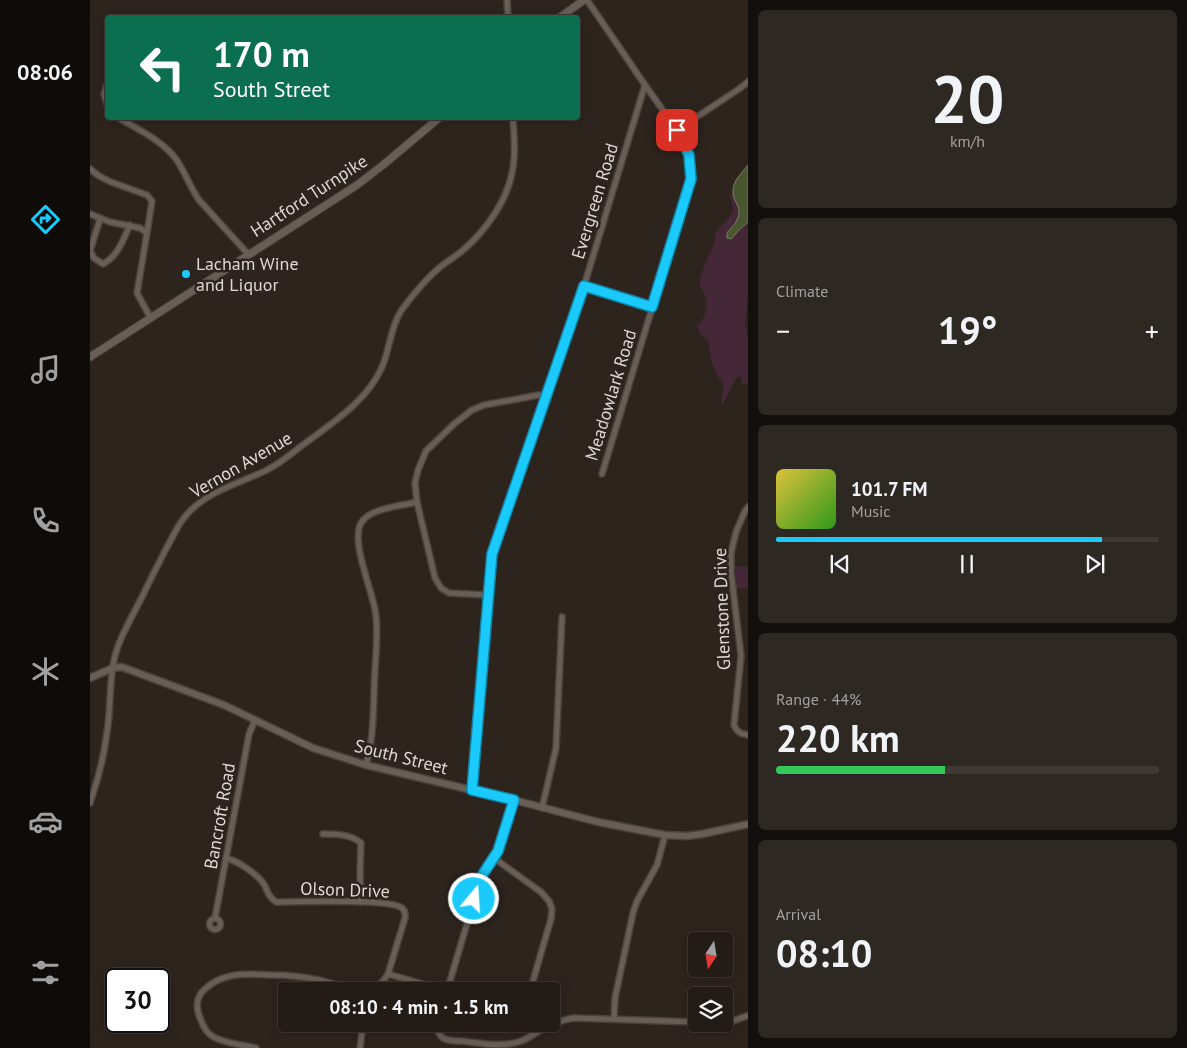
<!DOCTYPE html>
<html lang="en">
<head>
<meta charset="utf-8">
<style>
  :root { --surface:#221b16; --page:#2e2823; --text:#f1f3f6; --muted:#a2a1a1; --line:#3f3935; --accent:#1acafc }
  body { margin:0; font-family:"PT Sans",sans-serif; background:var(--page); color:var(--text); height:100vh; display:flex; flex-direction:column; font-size:19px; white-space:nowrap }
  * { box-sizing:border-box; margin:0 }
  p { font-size:16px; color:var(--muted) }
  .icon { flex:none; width:28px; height:28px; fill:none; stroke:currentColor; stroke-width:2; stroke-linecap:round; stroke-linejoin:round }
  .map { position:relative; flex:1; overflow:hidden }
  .drawer { display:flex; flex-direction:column; gap:10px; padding:10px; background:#130f0c; width:439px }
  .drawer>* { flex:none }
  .top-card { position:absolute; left:15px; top:15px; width:475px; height:105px; border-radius:5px; box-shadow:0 2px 12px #0003,0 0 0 1px var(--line); background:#0b6e4f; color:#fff; overflow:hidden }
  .needle { width:32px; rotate:192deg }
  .buttons { position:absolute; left:598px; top:932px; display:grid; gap:10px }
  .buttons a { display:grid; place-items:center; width:45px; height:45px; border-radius:5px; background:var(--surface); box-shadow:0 2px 12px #0003,0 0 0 1px var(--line); font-size:25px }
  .speed { position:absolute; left:15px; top:968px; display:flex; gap:10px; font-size:25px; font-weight:700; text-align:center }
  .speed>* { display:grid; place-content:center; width:65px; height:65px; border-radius:50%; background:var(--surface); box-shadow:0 2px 12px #0003,0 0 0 1px var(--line); line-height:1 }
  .speed .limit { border:2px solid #111; border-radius:8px; background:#fff; color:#111 }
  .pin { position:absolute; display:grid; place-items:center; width:42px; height:42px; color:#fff; margin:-21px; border-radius:10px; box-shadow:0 2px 8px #0006 }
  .me { position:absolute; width:55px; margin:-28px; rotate:18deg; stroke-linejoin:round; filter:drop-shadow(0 0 4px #0008) }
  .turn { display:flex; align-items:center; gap:18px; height:105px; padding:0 25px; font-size:22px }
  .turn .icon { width:65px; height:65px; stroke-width:2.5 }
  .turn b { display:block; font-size:35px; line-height:42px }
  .big { font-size:38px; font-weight:700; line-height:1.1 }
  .drawer .card { flex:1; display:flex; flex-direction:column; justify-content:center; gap:8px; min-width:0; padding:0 18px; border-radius:8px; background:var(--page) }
  .drawer .dial { align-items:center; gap:0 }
  .dial b { font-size:65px; line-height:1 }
  .song { display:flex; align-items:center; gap:15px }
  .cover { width:60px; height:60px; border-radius:8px; background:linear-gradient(135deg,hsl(50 70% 55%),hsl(110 70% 35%)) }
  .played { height:5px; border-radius:2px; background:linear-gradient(90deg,var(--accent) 85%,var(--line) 85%) }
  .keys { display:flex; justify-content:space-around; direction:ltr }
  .heat { display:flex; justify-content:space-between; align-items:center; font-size:28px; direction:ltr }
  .charge { height:8px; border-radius:4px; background:linear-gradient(90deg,#34c759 44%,var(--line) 0) }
  .trip { position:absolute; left:188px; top:982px; width:282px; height:50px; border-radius:5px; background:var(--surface); box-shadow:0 2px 12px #0003,0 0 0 1px var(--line); font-weight:700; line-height:50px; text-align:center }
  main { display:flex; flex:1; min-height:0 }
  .tab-bar { display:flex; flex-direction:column; width:90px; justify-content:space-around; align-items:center; background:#0e0b09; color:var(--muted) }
  .tab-bar .icon { width:35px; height:35px }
  .tab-bar .on { color:var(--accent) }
  .tab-bar b { font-size:22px; color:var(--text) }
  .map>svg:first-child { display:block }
  .green { fill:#452837 }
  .water { fill:#4a562f; stroke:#777d61 }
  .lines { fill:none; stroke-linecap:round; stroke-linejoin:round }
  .minor-casing { stroke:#4a423d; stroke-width:8 }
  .tertiary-casing { stroke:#4a423d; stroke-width:9 }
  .secondary-casing { stroke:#4a423d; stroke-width:9 }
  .minor { stroke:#695e56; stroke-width:5 }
  .tertiary { stroke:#695e56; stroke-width:6 }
  .secondary { stroke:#695e56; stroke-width:7 }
  .route-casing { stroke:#1183a4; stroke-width:12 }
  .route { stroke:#1acafc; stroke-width:9 }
  .poi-dot { fill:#1acafc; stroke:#2e241e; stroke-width:2 }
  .labels { text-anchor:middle; stroke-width:5; stroke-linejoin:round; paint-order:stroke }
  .street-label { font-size:18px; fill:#dfd9d5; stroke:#2e241e }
  .poi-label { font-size:18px; fill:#dfd9d5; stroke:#2e241e; text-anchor:start }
</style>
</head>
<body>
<main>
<nav class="tab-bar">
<b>08:06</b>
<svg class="icon on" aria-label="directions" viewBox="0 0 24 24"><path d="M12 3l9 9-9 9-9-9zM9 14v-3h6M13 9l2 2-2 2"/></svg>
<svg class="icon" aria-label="music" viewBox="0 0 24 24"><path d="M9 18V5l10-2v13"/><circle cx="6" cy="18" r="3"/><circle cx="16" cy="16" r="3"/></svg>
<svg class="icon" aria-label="phone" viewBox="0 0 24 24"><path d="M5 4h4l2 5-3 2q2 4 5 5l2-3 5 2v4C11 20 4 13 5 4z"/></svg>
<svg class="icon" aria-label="climate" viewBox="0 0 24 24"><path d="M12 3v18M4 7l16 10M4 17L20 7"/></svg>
<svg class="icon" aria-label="car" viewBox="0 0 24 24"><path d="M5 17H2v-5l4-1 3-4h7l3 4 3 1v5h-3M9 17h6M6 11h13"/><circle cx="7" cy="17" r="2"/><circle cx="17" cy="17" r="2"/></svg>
<svg class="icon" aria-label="filters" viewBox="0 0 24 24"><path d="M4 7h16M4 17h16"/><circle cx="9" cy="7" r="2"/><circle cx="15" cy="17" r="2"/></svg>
</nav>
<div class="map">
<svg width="659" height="1048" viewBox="0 0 659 1048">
  <rect width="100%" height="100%" fill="#2e241e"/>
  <g class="green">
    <path d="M 643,192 C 646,201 651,210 647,220 C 645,224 640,228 637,233 L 643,238 L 650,229 L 658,222 L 659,286 L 655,322 L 658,342 L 659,383 L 655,384 L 652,384 L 651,376 L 646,378 L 633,404 L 631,402 L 634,384 L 628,377 L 621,360 L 618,341 L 610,333 L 607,326 C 618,317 620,297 610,287 L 610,279 L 617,259 L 624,244 L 626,232 L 641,215 L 643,209 L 640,196 Z"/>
    <path d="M 645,566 L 658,567 L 658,589 L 647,588 Z"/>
  </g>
  <path class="water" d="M 658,165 L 658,222 L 650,229 L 643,237 L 641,239 L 637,238 L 637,233 C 640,228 645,225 647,220 C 653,208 644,203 643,193 C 642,181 652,173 658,165 Z"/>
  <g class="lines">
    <defs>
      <g id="minor">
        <path d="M 417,0 L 418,18"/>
        <path d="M 497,0 L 555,85 L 587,130 L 599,155 L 601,179 L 512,474"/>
        <path d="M 18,82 L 14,94 L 18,107"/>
        <path d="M 29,118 C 47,129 73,141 86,159 C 95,172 100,187 109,200 L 158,254"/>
        <path d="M 587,130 L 649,89 L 659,81"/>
        <path d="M 0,169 L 9,176 L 21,182 L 57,195 L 62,201 L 57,233"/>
        <path d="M 0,214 L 20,222 L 50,228 L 57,233 L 47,293 L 60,317"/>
        <path d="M 10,219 L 0,251 L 4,258 L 13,264 C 28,256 33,240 40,225"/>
        <path d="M 494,286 L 562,307"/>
        <path d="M 659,506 L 655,511 L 646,532 L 641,553 L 641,572 L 651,656 L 644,725 C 647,732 650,734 659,735"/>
        <path d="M 398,595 L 359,593 L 351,588 L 345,578 L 327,502 L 325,483 L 328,470 L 336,451 L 364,424 L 382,410 L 394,405 L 433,398 L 448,395 L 455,396"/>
        <path d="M 276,765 C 285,734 283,701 285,670 C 286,652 288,634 286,616 C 284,593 260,543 271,523 C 280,508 311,506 327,502"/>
        <path d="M 382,790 L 402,554 L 494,286 L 555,85"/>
        <path d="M 0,803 C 8,780 14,756 17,732 C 21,709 19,683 24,660 C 29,637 44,614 54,593 C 61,578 69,563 77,547 C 81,540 85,532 89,525 C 109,493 143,486 175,471 C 187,465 199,456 210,447 C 239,425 277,402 292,367 C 300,349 300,328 311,311 C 320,298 336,279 348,269 C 355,262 364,258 372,251 C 394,233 417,201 422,173 C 426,155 424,136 423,118"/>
        <path d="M 452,808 L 466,748 L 472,617"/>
        <path d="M 233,834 C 246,834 260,834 271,843 L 270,872 L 271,902"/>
        <path d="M 136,858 C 148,861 169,875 175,886 C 178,893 179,897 186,902 C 208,902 298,898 312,908 C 316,911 315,914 315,918 L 298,974 C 294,981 290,986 282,988 C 265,991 245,984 229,980 C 214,977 199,975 183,975 C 159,974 134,971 115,989 C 105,997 106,1010 111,1020 C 113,1026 117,1033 122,1036 C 132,1043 153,1045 166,1048"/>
        <path d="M 404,858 L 451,892 L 459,901 L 462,909 L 461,919 L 440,991"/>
        <path d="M 125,918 L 159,734 L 165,720"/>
        <circle cx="125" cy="924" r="5.5"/>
        <path d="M 298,974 L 357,991"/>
        <path d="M 357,991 L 390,880 C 395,869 403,861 409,850 C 416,835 419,817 424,800"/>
        <path d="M 524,1019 L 525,998 L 543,913 L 547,901 L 567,865 L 575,835"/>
        <path d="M 634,1022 L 643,1021 L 659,1015"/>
        <path d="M 349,1024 C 347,1029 348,1034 353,1038 C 358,1041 366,1041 372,1041 C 390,1043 413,1048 431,1041 C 437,1039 442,1035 448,1032 C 459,1025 471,1020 484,1018 L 606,1022"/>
        <path d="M 270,1048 L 272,1032"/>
      </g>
      <path id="tertiary" d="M 0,678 L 23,668 L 32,667 L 134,705 L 223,748 L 276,765 L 424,800 L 508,822 L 575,835 L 597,836 L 612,834 L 659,824"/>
      <g id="secondary">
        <path d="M 469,18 L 494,0"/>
        <path d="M 0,357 L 267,185 L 293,165 L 349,118"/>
      </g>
    </defs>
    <use href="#minor" class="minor-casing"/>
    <use href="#tertiary" class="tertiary-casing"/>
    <use href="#secondary" class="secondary-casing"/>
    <use href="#minor" class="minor"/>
    <use href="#tertiary" class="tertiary"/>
    <use href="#secondary" class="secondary"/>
  </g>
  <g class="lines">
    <defs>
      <path id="route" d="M 384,899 L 393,874 L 408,851 L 424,800 L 382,790 L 402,554 L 494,286 L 562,307 L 601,179 L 599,155 L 587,130"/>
    </defs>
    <use href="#route" class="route-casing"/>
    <use href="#route" class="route"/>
  </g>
  <circle class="poi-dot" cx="96" cy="274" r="5"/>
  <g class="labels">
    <g class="street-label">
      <text transform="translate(219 196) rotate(-33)" y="6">Hartford Turnpike</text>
      <text transform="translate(505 201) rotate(-73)" y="6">Evergreen Road</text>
      <text transform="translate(521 395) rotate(-73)" y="6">Meadowlark Road</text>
      <text transform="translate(151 465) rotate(-30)" y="6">Vernon Avenue</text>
      <text transform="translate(632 609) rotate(-92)" y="6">Glenstone Drive</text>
      <text transform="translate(311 757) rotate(14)" y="6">South Street</text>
      <text transform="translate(130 816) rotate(-80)" y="6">Bancroft Road</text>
      <text transform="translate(255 890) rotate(2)" y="6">Olson Drive</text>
    </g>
    <g class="poi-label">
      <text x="106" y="270">Lacham Wine<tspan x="106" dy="21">and Liquor</tspan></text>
    </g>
  </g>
</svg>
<div class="buttons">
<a><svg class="needle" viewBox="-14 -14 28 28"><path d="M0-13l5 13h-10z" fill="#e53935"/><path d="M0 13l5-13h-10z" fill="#a2a1a1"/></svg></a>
<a><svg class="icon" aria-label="layers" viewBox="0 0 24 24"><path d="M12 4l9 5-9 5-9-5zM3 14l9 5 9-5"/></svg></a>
</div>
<div class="speed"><div class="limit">30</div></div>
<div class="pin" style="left:587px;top:130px;background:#d93025"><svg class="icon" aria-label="arrive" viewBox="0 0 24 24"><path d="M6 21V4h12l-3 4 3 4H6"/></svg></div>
<svg class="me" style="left:384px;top:899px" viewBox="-20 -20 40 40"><circle r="17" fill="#1acafc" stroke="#fff" stroke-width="3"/><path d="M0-11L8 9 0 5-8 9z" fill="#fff"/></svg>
<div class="trip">08:10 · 4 min · 1.5 km</div>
<div class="top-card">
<div class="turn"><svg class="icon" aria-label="left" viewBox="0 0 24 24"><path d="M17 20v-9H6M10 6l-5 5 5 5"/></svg><div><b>170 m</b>South Street</div></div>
</div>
</div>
<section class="drawer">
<div class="card dial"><b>20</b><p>km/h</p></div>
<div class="card"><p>Climate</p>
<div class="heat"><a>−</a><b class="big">19°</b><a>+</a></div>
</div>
<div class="card">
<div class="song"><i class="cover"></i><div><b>101.7 FM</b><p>Music</p></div></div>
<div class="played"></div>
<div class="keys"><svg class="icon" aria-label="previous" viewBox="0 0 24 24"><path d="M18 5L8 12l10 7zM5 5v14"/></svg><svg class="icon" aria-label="pause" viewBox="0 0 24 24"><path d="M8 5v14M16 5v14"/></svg><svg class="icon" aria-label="next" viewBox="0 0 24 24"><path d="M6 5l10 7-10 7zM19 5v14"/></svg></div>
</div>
<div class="card"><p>Range · 44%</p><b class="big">220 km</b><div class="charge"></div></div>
<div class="card"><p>Arrival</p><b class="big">08:10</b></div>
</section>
</main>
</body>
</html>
